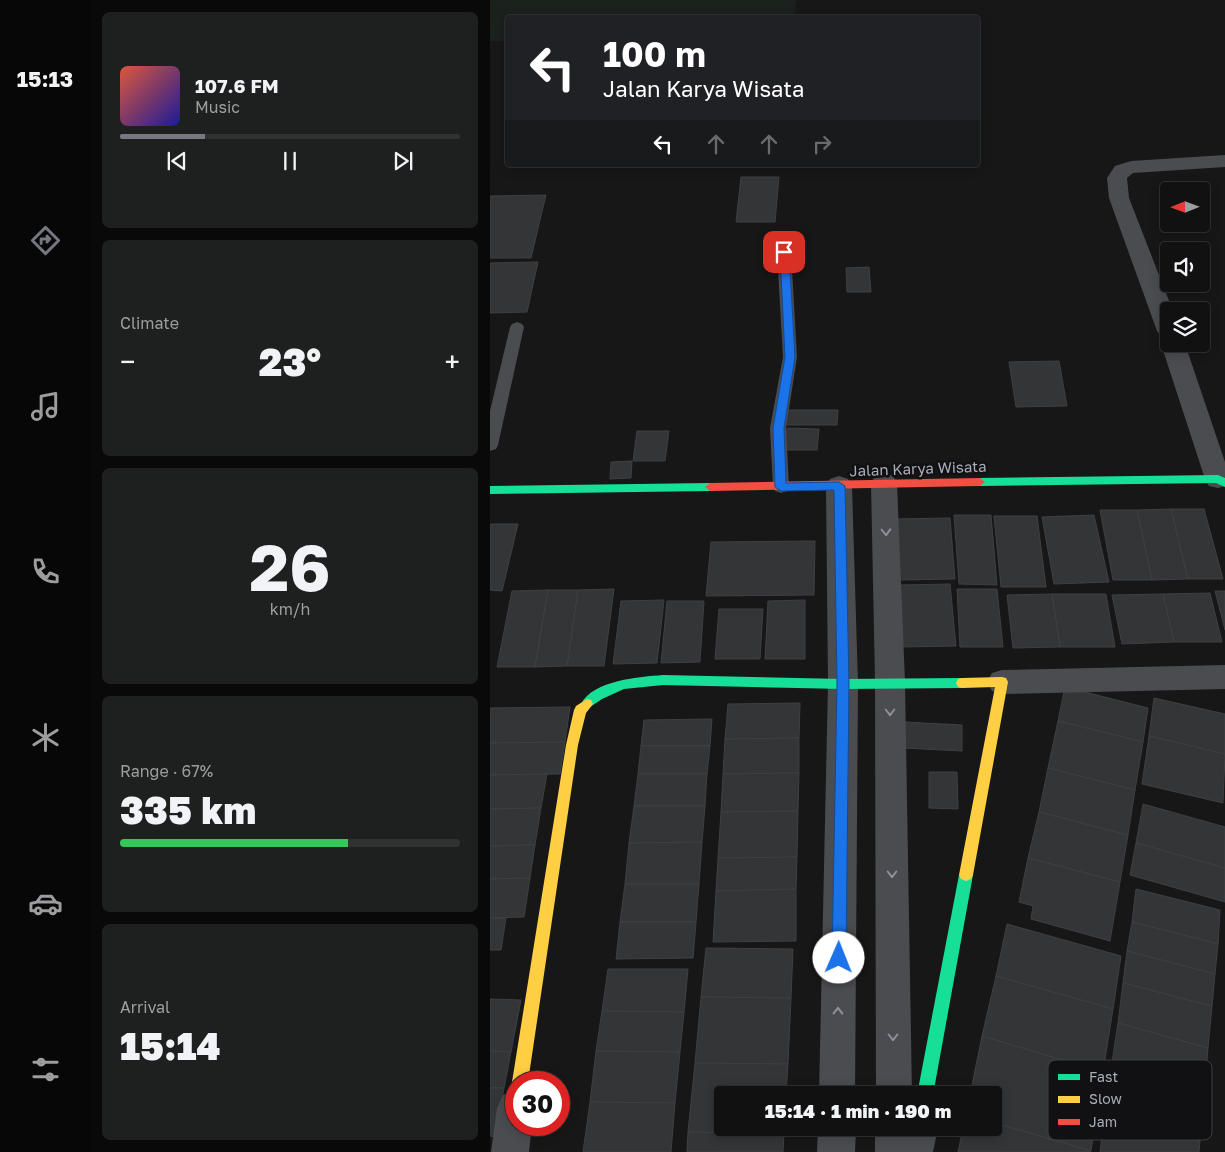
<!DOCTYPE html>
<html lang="en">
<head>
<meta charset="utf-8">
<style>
  :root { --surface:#111; --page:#1e1f1f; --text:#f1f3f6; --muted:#9c9d9f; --line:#303131; --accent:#757880 }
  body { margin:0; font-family:"Golos Text",sans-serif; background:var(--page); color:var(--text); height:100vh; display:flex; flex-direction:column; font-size:19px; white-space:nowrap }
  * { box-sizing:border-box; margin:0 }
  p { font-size:16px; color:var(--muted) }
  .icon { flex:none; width:28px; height:28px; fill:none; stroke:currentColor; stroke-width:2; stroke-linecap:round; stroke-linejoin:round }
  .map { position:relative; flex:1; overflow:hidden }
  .side { display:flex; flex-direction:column; gap:12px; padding:12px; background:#090909; width:400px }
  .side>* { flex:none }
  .guide { position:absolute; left:15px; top:15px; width:475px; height:152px; border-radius:5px; box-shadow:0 2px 12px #0003,0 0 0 1px var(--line); background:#202124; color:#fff; overflow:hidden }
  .needle { width:32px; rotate:269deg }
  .tools { position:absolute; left:670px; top:182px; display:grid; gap:10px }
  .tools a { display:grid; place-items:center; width:50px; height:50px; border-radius:5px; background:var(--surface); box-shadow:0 2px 12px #0003,0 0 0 1px var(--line); font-size:25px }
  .speed { position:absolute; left:15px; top:1071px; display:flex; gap:10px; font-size:25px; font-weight:700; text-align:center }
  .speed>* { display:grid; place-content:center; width:65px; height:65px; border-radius:50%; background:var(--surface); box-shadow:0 2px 12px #0003,0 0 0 1px var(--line); line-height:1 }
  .speed .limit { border:8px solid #d22; background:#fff; color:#111 }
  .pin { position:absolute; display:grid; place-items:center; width:42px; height:42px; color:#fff; margin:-21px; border-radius:10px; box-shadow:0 2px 8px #0006 }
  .me { position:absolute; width:55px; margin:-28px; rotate:1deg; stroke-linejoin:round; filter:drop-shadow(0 0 4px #0008) }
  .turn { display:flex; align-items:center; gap:18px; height:105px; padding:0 15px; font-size:22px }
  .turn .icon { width:65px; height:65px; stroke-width:2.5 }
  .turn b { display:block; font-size:35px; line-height:42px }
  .lanes { display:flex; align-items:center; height:48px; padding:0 15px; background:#0003; justify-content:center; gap:25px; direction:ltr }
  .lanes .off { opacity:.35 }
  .big { font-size:38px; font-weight:800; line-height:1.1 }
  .side .tile { flex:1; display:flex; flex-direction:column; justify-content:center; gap:8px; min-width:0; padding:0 18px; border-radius:8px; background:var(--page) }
  .side .dial { align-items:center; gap:0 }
  .dial b { font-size:65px; line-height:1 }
  .song { display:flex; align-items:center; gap:15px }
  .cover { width:60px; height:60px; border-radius:8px; background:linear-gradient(135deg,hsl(10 70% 55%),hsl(240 70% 35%)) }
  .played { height:5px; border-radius:2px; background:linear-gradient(90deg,var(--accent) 25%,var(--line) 25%) }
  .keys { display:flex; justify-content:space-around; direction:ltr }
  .heat { display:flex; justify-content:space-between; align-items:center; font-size:28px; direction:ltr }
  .charge { height:8px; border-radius:4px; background:linear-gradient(90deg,#34c759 67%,var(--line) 0) }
  .trip { position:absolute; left:224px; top:1086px; width:288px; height:50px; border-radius:5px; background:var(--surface); box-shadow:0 2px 12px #0003,0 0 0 1px var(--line); font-weight:800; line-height:50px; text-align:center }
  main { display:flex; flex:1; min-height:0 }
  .tab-bar { display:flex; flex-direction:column; width:90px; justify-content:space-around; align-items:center; background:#070707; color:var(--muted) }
  .tab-bar .icon { width:35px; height:35px }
  .tab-bar .on { color:var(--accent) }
  .tab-bar b { font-size:22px; color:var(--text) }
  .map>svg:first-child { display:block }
  .green { fill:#1b211c }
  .building { fill:#343537; stroke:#3f4043 }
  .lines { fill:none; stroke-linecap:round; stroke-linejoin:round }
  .lane { fill:#4b4c50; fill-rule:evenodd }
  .street { fill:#4b4c50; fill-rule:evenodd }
  .fast { fill:#16e098; fill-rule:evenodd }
  .slow { fill:#ffcf43; fill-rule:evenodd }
  .jam { fill:#f24e42; fill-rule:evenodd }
  .oneway { stroke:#8c9099 }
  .route { fill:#1a73e8; stroke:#114b97 }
  .labels { text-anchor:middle; stroke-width:5; stroke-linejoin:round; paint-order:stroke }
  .street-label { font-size:15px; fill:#a8adb8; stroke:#111113 }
  .key { fill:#111113; stroke:#3e4045; stroke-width:1 }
  .key-label { font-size:14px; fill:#a8adb8 }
</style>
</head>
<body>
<main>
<nav class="tab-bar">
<b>15:13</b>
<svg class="icon on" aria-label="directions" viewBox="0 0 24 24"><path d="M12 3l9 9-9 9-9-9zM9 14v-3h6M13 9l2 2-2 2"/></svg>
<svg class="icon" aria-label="music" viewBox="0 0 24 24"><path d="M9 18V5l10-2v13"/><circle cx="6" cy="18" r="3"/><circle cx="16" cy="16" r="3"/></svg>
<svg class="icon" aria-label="phone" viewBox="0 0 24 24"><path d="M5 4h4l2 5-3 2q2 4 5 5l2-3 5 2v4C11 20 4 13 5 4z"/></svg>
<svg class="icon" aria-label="climate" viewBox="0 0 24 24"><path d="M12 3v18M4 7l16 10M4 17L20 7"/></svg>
<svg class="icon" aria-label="car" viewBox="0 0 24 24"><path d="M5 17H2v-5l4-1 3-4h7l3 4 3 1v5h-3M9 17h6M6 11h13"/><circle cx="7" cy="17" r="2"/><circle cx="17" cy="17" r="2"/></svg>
<svg class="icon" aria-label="filters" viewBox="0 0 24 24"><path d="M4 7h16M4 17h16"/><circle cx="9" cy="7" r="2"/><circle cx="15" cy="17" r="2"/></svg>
</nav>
<section class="side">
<div class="tile">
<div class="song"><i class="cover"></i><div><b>107.6 FM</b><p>Music</p></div></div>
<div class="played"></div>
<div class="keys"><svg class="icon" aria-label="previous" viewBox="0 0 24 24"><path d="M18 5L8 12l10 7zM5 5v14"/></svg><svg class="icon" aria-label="pause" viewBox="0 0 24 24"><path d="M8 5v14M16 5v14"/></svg><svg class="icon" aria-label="next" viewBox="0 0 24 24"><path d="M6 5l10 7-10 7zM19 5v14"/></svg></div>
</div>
<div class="tile"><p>Climate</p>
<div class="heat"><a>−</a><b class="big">23°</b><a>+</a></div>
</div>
<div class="tile dial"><b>26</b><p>km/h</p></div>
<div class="tile"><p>Range · 67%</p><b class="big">335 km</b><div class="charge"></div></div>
<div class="tile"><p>Arrival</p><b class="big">15:14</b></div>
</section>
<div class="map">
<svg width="735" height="1152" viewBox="0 0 735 1152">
  <rect width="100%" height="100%" fill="#171717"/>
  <path class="green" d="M 0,0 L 306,0 L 305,17 L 18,18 L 17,41 L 0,41 Z"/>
  <g class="building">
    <path d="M 251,177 L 289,177 L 285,222 L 246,222 Z"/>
    <path d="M 56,195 L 41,258 L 0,258 L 0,196 Z"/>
    <path d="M 48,262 L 37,312 L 0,313 L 0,263 Z"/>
    <path d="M 379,267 L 381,292 L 357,292 L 356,268 Z"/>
    <path d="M 569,361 L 577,406 L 526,407 L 519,362 Z"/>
    <path d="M 292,410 L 348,410 L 347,425 L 291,425 Z"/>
    <path d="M 297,428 L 329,429 L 327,450 L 294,450 Z"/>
    <path d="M 147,431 L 179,431 L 175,461 L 143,461 Z"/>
    <path d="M 142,461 L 141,478 L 120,479 L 121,462 Z"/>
    <path d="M 681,509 L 698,579 L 662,580 L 647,510 Z"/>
    <path d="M 681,509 L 714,509 L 733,579 L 698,579 Z"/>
    <path d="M 610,510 L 647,510 L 662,580 L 623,580 Z"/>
    <path d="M 464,515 L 501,515 L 507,585 L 469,584 Z"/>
    <path d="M 604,515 L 619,582 L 564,584 L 552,517 Z"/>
    <path d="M 504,516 L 547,516 L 556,587 L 511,587 Z"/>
    <path d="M 460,518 L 465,579 L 409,580 L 405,519 Z"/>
    <path d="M 0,524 L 28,524 L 12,591 L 0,590 Z"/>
    <path d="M 325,541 L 324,595 L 216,596 L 221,542 Z"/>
    <path d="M 460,584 L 466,646 L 413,647 L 410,585 Z"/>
    <path d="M 124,589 L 114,666 L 77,666 L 88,590 Z"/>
    <path d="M 467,589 L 507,589 L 513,647 L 470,647 Z"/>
    <path d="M 58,590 L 45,667 L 7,667 L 22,591 Z"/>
    <path d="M 58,590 L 88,590 L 77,666 L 45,667 Z"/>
    <path d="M 725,591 L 735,591 L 735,630 Z"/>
    <path d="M 720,593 L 732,642 L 684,642 L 673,594 Z"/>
    <path d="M 562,594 L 616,594 L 625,647 L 570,647 Z"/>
    <path d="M 562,594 L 570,647 L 523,648 L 517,595 Z"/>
    <path d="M 673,594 L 684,642 L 632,644 L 622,595 Z"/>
    <path d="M 174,600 L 167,663 L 123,664 L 131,601 Z"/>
    <path d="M 315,600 L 315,659 L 275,659 L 278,601 Z"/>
    <path d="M 177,601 L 214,601 L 210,662 L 171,663 Z"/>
    <path d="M 229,609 L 273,609 L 270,659 L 225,659 Z"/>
    <path d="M 575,687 L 658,708 L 653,742 L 568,721 Z"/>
    <path d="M 664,698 L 735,714 L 735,754 L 659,736 Z"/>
    <path d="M 310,703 L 309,738 L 235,739 L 238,704 Z"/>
    <path d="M 80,707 L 75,742 L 0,743 L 0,708 Z"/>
    <path d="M 222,719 L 220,746 L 151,746 L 154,720 Z"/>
    <path d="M 568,721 L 653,742 L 645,790 L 558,768 Z"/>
    <path d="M 415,722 L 472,725 L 472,751 L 414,748 Z"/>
    <path d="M 659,736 L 735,754 L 733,803 L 652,784 Z"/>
    <path d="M 309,738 L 309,773 L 233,774 L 235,739 Z"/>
    <path d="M 75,742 L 70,774 L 0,775 L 0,743 Z"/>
    <path d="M 151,746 L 220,746 L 217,774 L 148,774 Z"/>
    <path d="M 558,768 L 645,790 L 638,835 L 549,812 Z"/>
    <path d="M 439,772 L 467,772 L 468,809 L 439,808 Z"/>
    <path d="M 309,773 L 308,811 L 231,812 L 233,774 Z"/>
    <path d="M 57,774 L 51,808 L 0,809 L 0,775 Z"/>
    <path d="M 148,774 L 217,774 L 215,806 L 144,806 Z"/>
    <path d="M 653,804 L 735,827 L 735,868 L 646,843 Z"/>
    <path d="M 144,806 L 215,806 L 212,842 L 139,843 Z"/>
    <path d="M 51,808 L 45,845 L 0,846 L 0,809 Z"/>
    <path d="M 308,811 L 307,857 L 228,858 L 231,812 Z"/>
    <path d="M 549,812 L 638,835 L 630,882 L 538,858 Z"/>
    <path d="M 212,842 L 209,884 L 135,884 L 139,843 Z"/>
    <path d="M 646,843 L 735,868 L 735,902 L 640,875 Z"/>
    <path d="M 45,845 L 40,878 L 0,879 L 0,846 Z"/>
    <path d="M 307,857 L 306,889 L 226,891 L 228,858 Z"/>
    <path d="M 538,858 L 630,882 L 620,941 L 541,919 L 543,906 L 529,902 Z"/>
    <path d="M 40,878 L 34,917 L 0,918 L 0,879 Z"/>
    <path d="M 135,884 L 209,884 L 206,922 L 130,922 Z"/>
    <path d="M 306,889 L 306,941 L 223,942 L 226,891 Z"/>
    <path d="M 646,889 L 730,910 L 728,944 L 642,922 Z"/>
    <path d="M 0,918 L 16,918 L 11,950 L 0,950 Z"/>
    <path d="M 130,922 L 206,922 L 203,958 L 126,959 Z"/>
    <path d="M 642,922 L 728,944 L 725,974 L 637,951 Z"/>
    <path d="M 517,924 L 631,956 L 623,1009 L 506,976 Z"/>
    <path d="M 216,948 L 303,949 L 301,998 L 211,997 Z"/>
    <path d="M 637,951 L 725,974 L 722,1006 L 633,983 Z"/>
    <path d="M 118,969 L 198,969 L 194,1012 L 112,1011 Z"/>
    <path d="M 506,976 L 623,1009 L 613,1072 L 492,1036 Z"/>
    <path d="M 633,983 L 722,1006 L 718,1048 L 628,1023 Z"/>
    <path d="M 211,997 L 301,998 L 298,1064 L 205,1063 Z"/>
    <path d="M 0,999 L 31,1000 L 21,1052 L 0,1051 Z"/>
    <path d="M 112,1011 L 194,1012 L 190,1052 L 106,1051 Z"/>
    <path d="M 628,1023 L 718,1048 L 714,1095 L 621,1069 Z"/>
    <path d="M 492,1036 L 613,1072 L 601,1151 L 502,1122 L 502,1095 L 480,1095 Z"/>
    <path d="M 0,1051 L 21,1052 L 14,1088 L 0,1088 Z"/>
    <path d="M 106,1051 L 190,1052 L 185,1103 L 100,1102 Z"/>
    <path d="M 205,1063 L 298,1064 L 296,1095 L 232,1095 L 232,1128 L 295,1128 L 294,1134 L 198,1132 Z"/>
    <path d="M 621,1069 L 714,1095 L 710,1141 L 615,1114 Z"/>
    <path d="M 0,1088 L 14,1088 L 5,1137 L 0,1136 Z"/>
    <path d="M 100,1102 L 185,1103 L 181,1152 L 93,1152 Z"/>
    <path d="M 615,1114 L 710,1141 L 709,1152 L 610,1152 Z"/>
    <path d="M 502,1122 L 601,1151 L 600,1152 L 468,1152 L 473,1128 L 502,1128 Z"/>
    <path d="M 198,1132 L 294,1134 L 293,1152 L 197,1152 Z"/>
  </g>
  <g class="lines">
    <g class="lane">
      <path d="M 294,248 L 299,249 L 301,252 L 307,357 L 296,428 L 299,487 L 297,491 L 291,493 L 285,491 L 283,487 L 280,428 L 293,357 L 287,252 L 289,249 Z"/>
      <path d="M 27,322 L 32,324 L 34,327 L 8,445 L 6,449 L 0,451 L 0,411 L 20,327 L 22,324 Z"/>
    </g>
    <g class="street">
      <path d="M 735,155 L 735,167 L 643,173 L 637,178 L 639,198 L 683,311 L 679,311 L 679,344 L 695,344 L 735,462 L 735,486 L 728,488 L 719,486 L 715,479 L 671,344 L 677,338 L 671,336 L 667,331 L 619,198 L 617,178 L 625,166 L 641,161 Z"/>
      <path d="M 394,473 L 403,476 L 407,483 L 415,682 L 422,1095 L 386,1095 L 385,682 L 381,483 L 385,476 Z"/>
      <path d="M 349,476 L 358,479 L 362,486 L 368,684 L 365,1095 L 329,1095 L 338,684 L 336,486 L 340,479 Z"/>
      <path d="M 735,665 L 735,689 L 512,694 L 502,691 L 497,682 L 502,673 L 512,670 Z"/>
      <path d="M 26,1090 L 26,1125 L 42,1125 L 39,1152 L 1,1152 L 7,1108 L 13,1095 Z"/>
      <path d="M 328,1128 L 366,1128 L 365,1152 L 327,1152 Z"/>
      <path d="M 385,1128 L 448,1128 L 443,1152 L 385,1152 Z"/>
    </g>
    <g class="fast">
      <path d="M 728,475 L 735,478 L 735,487 L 726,483 L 490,486 L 485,482 L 490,478 Z"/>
      <path d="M 220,483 L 225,487 L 220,491 L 0,494 L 0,486 Z"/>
      <path d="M 173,675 L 353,679 L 472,678 L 476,679 L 478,683 L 476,687 L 472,688 L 353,689 L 173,685 L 134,689 L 112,699 L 97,709 L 93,708 L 91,704 C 103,680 150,677 173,675 Z"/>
      <path d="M 476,869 L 481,871 L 483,875 L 443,1095 L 427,1095 L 469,875 L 471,871 Z"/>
    </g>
    <g class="slow">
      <path d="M 512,677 L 516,678 L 518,682 L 483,875 L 481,879 L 476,881 L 471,879 L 469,875 L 505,687 L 472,688 L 468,687 L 466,683 L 468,679 L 472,678 Z"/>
      <path d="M 97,699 L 101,700 L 103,704 L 96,713 L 88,745 L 38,1082 L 26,1082 L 26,1088 L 22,1082 L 76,745 L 84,710 L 86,706 Z"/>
    </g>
    <path class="jam" d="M 490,478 L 495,482 L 490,486 L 220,491 L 215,487 L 220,483 Z"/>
  </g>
  <defs><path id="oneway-chevron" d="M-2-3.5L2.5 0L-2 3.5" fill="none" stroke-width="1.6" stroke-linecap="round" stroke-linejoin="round" transform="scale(1.25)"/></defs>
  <g class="oneway">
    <use href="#oneway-chevron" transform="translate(396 532) rotate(88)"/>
    <use href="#oneway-chevron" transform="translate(400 712) rotate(90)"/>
    <use href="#oneway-chevron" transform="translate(402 874) rotate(90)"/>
    <use href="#oneway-chevron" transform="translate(348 1011) rotate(-89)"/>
    <use href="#oneway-chevron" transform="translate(403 1037) rotate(90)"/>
  </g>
  <path class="route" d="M 294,249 L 299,252 L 305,357 L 294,428 L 296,483 L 349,482 L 355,486 L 359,684 L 356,958 L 354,963 L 349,965 L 344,963 L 342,958 L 347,684 L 344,490 L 291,491 L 285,487 L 283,428 L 295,357 L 290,252 Z"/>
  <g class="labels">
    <g class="street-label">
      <text transform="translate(428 469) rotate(-2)" y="5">Jalan Karya Wisata</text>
    </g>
  </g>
  <rect x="558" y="1060" width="164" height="80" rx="8" class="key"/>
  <rect x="568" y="1074" width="22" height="6" fill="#16e098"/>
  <rect x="568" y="1096" width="22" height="7" fill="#ffcf43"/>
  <rect x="568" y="1119" width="22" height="6" fill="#f24e42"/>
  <g class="key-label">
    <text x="599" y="1082">Fast</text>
    <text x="599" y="1104">Slow</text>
    <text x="599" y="1127">Jam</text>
  </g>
</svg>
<div class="tools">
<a><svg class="needle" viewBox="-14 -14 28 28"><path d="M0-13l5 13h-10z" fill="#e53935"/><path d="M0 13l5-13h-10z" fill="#9c9d9f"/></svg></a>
<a><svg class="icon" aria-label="sound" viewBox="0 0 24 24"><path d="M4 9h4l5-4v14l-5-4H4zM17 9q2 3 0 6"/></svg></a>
<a><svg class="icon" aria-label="layers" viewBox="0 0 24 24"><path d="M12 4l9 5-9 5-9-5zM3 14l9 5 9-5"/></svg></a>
</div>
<div class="speed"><div class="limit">30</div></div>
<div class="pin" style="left:294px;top:252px;background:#d93025"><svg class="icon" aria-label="arrive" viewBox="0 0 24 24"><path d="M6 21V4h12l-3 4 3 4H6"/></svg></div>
<svg class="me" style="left:349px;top:958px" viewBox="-20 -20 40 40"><circle r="19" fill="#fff"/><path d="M0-13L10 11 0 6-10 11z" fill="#1a73e8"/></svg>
<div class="trip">15:14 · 1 min · 190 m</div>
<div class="guide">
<div class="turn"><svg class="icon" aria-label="left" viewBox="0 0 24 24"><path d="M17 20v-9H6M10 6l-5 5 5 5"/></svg><div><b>100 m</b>Jalan Karya Wisata</div></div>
<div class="lanes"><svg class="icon" aria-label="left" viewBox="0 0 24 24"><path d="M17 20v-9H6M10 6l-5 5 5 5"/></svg><svg class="icon off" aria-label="ahead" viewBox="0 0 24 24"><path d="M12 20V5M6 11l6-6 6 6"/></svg><svg class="icon off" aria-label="ahead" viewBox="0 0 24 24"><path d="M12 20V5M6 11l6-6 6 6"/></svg><svg class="icon off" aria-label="right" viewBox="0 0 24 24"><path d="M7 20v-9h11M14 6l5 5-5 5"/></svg></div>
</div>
</div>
</main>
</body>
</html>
